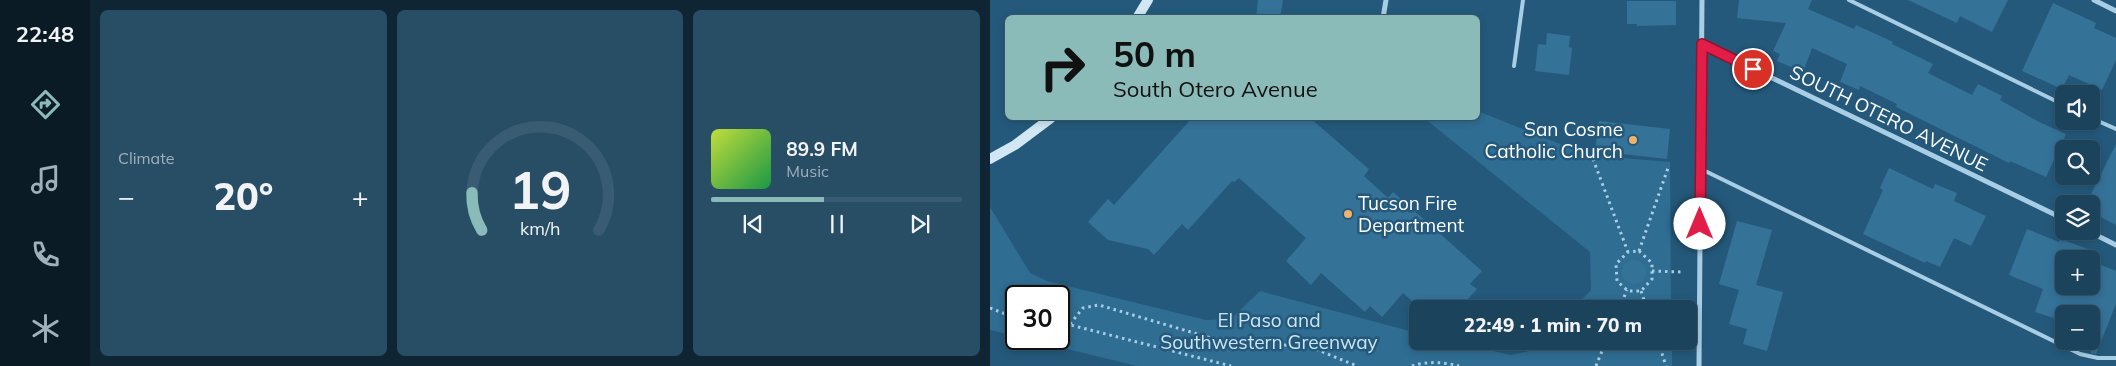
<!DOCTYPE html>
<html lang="en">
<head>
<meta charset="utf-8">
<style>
  :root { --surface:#1b435c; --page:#284e65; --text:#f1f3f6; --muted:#a0b0bb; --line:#395c72; --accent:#8bbbb9 }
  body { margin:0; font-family:Mulish,sans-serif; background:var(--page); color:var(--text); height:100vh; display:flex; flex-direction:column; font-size:19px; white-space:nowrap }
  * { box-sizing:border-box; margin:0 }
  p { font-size:16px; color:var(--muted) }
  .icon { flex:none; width:28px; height:28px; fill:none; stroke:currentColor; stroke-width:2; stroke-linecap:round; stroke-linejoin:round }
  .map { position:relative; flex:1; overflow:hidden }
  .drawer { display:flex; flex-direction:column; gap:10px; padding:10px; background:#0f2533; width:900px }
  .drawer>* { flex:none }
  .guide { position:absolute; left:15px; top:15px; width:475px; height:105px; border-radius:8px; box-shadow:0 2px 8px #0003,0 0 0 1px var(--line); background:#8bbbb9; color:#111; overflow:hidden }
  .fabs { position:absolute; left:1065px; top:85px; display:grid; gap:10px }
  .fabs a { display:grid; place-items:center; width:45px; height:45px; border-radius:8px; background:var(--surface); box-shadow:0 2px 8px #0003,0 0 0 1px var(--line); font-size:25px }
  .speed { position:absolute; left:15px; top:285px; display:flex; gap:10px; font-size:25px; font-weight:700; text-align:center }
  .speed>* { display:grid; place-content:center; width:65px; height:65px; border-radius:50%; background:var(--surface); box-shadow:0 2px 8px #0003,0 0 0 1px var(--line); line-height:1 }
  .speed .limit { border:2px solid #111; border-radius:8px; background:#fff; color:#111 }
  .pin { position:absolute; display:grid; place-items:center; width:42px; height:42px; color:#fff; margin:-21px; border:2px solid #fff; border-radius:50%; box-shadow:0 1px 5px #0007 }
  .me { position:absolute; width:55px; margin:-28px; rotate:0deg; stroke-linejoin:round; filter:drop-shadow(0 0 4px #0008) }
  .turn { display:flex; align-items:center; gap:18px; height:105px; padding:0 25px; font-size:22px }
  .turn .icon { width:65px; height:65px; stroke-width:2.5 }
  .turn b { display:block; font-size:35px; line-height:42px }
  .big { font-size:38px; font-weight:800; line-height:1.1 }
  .drawer .tile { flex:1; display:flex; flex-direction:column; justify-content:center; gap:8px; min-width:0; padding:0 18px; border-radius:8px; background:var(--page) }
  .drawer .dial { align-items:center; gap:0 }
  .dial svg { height:130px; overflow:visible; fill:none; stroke:var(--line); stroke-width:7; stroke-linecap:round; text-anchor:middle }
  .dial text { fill:var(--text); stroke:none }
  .song { display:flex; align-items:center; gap:15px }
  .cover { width:60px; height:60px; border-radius:8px; background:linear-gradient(135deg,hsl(70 70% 55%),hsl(140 70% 35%)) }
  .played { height:5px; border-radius:2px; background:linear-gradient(90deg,var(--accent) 45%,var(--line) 45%) }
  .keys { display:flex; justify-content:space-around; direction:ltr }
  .heat { display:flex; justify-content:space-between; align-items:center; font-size:28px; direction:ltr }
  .drawer .tiles { flex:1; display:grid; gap:10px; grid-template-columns:repeat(3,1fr) }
  .trip { position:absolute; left:419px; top:300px; width:288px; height:50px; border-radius:8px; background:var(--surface); box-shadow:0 2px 8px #0003,0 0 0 1px var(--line); font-weight:800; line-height:50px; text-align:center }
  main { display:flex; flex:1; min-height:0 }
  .dock { display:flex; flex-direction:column; width:90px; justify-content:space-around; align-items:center; background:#0b1b25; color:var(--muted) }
  .dock .icon { width:35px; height:35px }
  .dock .on { color:var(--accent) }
  .dock b { font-size:22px; color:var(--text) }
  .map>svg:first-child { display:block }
  .green { fill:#2f6d93 }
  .building { fill:#357298 }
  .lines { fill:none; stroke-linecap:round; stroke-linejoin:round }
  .path { stroke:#a8cee5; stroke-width:3; stroke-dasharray:2.5 4; stroke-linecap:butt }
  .lane { stroke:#a8cee5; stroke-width:4 }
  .street { stroke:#a8cee5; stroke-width:5 }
  .secondary { stroke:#d1e7f4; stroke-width:10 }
  .route-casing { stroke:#92132f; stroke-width:12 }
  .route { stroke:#e11d48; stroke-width:9 }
  .poi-dot { fill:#efb26c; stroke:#24597b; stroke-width:2 }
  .labels { text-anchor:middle; stroke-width:5; stroke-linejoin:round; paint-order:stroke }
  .street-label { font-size:19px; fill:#fff; stroke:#24597b }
  .poi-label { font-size:19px; fill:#fff; stroke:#24597b; text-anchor:end }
  .park-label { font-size:19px; fill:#cbe5f4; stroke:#24597b }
</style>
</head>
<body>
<main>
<nav class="dock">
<b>22:48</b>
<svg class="icon on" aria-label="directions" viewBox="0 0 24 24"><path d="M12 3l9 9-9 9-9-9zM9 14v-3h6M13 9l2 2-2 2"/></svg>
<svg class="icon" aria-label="music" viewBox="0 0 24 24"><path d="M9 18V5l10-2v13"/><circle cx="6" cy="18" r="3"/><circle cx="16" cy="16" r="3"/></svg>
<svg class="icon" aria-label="phone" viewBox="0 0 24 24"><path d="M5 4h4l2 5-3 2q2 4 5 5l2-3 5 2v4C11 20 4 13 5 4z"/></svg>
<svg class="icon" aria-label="climate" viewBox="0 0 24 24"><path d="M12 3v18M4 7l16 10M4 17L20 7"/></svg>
</nav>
<section class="drawer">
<div class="tiles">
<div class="tile"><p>Climate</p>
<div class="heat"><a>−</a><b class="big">20°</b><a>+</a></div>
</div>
<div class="tile dial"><svg viewBox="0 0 100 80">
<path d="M14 69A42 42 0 1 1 86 69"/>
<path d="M14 69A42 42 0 0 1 8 46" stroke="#8bbbb9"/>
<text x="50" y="56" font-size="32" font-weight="700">19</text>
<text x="50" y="72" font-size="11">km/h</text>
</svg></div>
<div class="tile">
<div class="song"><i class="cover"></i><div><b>89.9 FM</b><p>Music</p></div></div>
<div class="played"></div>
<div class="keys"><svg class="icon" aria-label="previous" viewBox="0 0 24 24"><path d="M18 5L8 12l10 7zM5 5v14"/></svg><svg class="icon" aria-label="pause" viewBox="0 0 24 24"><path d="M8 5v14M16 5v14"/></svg><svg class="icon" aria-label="next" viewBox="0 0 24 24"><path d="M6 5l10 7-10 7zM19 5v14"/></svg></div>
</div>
</div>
</section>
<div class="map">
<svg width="1126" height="366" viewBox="0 0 1126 366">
  <rect width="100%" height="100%" fill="#24597b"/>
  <g class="green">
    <path d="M 488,111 L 597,155 L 680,162 L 681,309 L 583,309 L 601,290 L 600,252 L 434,118 L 488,118 Z"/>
    <path d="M 0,207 L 40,273 L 57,281 L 216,320 L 241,319 L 270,291 L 427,333 L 428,341 L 458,341 L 521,355 L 544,350 L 553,341 L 682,341 L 682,366 L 147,366 L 36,339 L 69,339 L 69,296 L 26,296 L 26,336 L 0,330 Z"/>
  </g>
  <g class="building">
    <path d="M 268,0 L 293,0 L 290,18 L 266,18 Z"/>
    <path d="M 749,0 L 822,0 L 818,9 L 864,29 L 866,25 L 903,42 L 902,44 L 943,64 L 938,73 L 982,95 L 988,84 L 1012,96 L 1010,100 L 1049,122 L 1076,134 L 1056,177 L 1020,161 L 1019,163 L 906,107 L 907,104 L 870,86 L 869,90 L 850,82 L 857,64 L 822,48 L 813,72 L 787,61 L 790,54 L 783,51 L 796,23 L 747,18 Z"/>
    <path d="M 918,0 L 1018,0 L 1002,32 L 970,16 L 967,23 Z"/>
    <path d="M 637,1 L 686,1 L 686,25 L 647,26 L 647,24 L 637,24 Z"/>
    <path d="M 1063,3 L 1106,23 L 1104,28 L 1126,38 L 1126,60 L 1112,90 L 1079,75 L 1072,89 L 1032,71 Z"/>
    <path d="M 557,33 L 580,36 L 579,47 L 582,48 L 579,75 L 545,71 L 548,44 L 556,45 Z"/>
    <path d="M 202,118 L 320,118 L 379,169 L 374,176 L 398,198 L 403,192 L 492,271 L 480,284 L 487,289 L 469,309 L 431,309 L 413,293 L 392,317 L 380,306 L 375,312 L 331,273 L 321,285 L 296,261 L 316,238 L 249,178 L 244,182 L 242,181 L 198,230 L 192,224 L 164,255 L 158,249 L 118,240 L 98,222 L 118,199 L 124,205 Z"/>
    <path d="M 609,121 L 680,129 L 677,159 L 605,151 Z"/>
    <path d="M 1126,144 L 1126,225 L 1101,212 L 1101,194 Z"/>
    <path d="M 899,168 L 943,189 L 945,184 L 967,193 L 964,201 L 996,216 L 981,246 L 964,238 L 950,267 L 936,261 L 935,263 L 873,234 L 893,190 L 890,188 Z"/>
    <path d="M 747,221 L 782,230 L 766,285 L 793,292 L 777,351 L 753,344 L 757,329 L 739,324 L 749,290 L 729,284 Z"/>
    <path d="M 1037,229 L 1069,242 L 1070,239 L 1098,249 L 1096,259 L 1074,259 L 1074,286 L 1101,286 L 1101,261 L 1126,271 L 1126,304 L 1106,354 L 1101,353 L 1101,314 L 1065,314 L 1064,318 L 1045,312 L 1053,289 L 1019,275 Z"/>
    <circle cx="644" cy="272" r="12"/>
  </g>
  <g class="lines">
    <g class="path">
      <path d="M 603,159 L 638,252"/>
      <path d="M 649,251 L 662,263 L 662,279 L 651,291 L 638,291 L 627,281 L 626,264 L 638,252 Z"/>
      <path d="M 649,251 L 678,168"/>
      <path d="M 662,271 L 692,272"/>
      <path d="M 651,291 L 657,309"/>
      <path d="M 0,308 L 26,318"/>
      <path d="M 629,309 L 637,290"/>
      <path d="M 69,322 L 241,366"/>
      <path d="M 80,324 L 93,308 L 109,305 L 238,343 L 318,346 L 367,366"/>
      <path d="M 668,341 L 676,366"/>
      <path d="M 422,366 C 436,361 454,362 469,366"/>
      <path d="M 606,366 L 616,341"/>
    </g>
    <g class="lane">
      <path d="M 859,0 L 1074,105"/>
      <path d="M 524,66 L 533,0"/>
      <path d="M 1101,118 L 1126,129"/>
      <path d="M 711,169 L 1090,354 L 1108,358 L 1126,358"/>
    </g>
    <g class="street">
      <path d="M 1104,0 L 1126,11"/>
      <path d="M 393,18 L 396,0"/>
      <path d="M 712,44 L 1074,219"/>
      <path d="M 1098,231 L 1126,245"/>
      <path d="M 709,366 L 712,0"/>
    </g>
    <g class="secondary">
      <path d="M 147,18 L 158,0"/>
      <path d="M 0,159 L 25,145 L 61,118"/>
    </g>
  </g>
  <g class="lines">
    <defs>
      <path id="route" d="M 710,224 L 712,44 L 763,69"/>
    </defs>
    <use href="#route" class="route-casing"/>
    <use href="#route" class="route"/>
  </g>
  <g class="poi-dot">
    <circle cx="643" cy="140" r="5"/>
    <circle cx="358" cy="214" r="5"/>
  </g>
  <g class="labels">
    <g class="street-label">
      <text transform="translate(899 118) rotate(26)" y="7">SOUTH OTERO AVENUE</text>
    </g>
    <g class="poi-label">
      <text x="633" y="136">San Cosme<tspan x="633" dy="22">Catholic Church</tspan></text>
      <text x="368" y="210" text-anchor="start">Tucson Fire<tspan x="368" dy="22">Department</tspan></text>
    </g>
    <g class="park-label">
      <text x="279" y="327">El Paso and<tspan x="279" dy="22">Southwestern Greenway</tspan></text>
    </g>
  </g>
</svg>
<div class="fabs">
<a><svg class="icon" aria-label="sound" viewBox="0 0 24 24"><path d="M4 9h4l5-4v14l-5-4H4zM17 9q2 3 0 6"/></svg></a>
<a><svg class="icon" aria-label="search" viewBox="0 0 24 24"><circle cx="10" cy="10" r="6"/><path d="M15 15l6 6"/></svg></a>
<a><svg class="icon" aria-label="layers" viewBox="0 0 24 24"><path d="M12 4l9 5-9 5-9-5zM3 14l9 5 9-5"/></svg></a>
<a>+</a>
<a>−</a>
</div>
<div class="speed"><div class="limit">30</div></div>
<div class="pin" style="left:763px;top:69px;background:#d93025"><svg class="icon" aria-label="arrive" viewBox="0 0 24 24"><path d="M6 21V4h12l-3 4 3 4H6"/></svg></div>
<svg class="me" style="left:710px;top:224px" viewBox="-20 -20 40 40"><circle r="19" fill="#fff"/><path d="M0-13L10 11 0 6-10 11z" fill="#e11d48"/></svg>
<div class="trip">22:49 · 1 min · 70 m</div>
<div class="guide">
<div class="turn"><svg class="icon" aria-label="right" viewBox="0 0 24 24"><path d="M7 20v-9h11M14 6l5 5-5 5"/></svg><div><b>50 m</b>South Otero Avenue</div></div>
</div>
</div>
</main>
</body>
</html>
